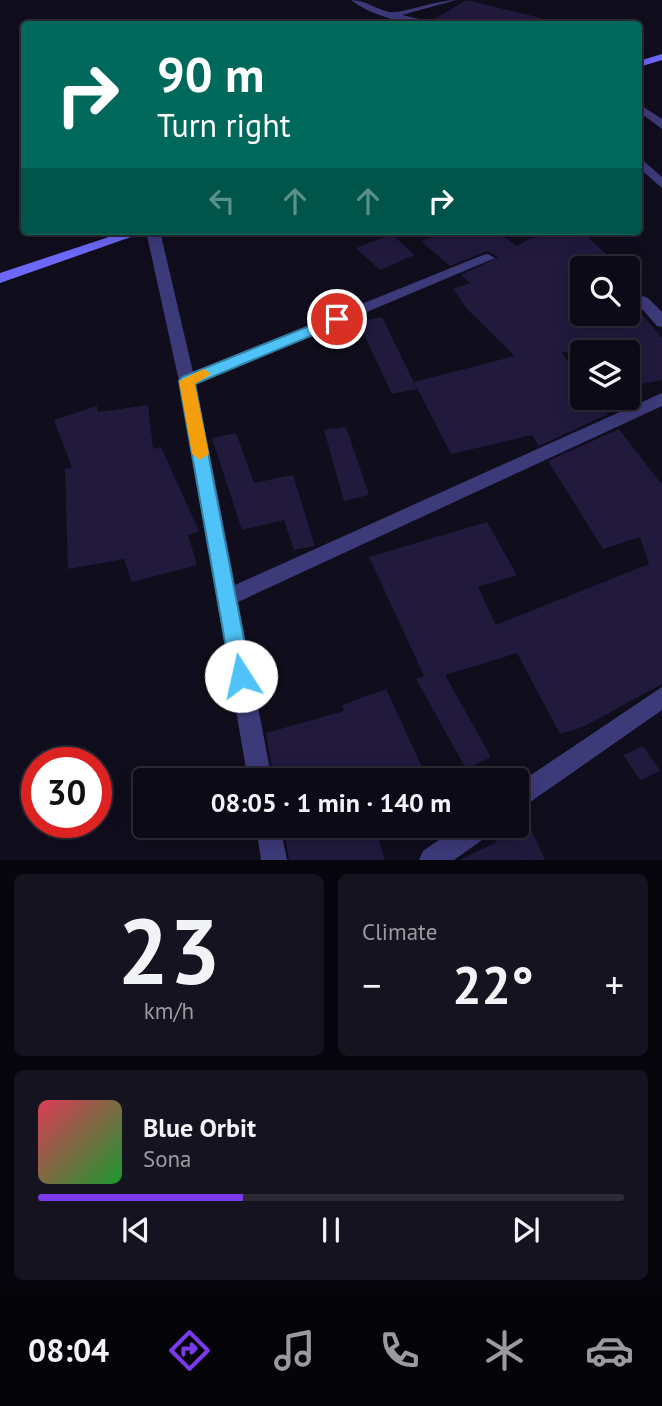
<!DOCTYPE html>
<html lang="en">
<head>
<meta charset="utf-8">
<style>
  :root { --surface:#0c0a16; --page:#15131f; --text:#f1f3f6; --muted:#9a9aa1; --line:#2c2b35; --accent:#7c3aed }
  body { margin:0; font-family:"PT Sans",sans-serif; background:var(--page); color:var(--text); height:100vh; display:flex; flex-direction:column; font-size:26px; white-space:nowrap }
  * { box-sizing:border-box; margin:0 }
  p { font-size:23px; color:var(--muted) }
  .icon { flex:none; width:38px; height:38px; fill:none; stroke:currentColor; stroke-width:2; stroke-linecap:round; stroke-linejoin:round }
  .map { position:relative; height:860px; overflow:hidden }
  .panel { display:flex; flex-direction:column; gap:14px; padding:14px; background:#07060c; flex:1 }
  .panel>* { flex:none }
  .hud { position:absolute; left:21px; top:21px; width:621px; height:214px; border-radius:7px; box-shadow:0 4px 18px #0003,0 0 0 2px var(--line); background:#00695c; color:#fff; overflow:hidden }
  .fabs { position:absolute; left:570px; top:256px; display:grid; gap:14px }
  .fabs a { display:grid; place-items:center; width:70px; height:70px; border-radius:7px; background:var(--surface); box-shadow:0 4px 18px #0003,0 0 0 2px var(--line); font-size:35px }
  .speed { position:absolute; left:21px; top:747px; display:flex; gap:14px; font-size:35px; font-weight:700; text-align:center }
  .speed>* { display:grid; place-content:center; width:91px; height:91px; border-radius:50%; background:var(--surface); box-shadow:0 4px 18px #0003,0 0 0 2px var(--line); line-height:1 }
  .speed .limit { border:10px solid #d22; background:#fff; color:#111 }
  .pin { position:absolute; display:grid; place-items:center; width:60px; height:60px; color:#fff; margin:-30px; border:4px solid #fff; border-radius:50%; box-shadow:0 2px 7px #0007 }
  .me { position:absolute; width:77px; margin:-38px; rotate:350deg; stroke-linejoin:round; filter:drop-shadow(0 0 5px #0008) }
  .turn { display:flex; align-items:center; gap:24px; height:147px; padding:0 21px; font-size:32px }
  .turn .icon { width:91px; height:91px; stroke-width:2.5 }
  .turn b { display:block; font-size:49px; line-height:60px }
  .lanes { display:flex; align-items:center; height:66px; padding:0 21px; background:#0003; justify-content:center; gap:35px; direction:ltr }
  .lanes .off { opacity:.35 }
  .big { font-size:52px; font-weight:600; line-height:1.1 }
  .panel .card { flex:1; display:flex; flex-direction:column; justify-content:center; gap:10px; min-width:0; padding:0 24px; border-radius:10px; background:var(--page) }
  .panel .dial { align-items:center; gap:0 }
  .dial b { font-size:91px; line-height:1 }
  .song { display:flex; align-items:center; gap:21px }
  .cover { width:84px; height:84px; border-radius:10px; background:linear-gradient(135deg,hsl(350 70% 55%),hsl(130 70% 35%)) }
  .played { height:7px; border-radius:4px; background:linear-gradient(90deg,var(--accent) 35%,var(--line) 35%) }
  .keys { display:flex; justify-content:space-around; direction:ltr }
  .heat { display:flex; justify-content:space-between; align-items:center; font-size:38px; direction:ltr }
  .panel .tiles { flex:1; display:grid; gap:14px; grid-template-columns:1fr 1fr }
  .card:last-child { grid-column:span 2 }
  .trip { position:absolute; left:133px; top:768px; width:396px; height:70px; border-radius:7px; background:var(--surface); box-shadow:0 4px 18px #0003,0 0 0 2px var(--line); font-weight:600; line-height:70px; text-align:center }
  .dock { display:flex; height:112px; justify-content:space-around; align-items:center; background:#050409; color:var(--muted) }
  .dock .icon { width:49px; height:49px }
  .dock .on { color:var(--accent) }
  .dock b { font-size:32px; color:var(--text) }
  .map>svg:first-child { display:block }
  .building { fill:#211a3d }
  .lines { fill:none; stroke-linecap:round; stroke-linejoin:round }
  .street { fill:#3d3a7a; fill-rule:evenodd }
  .secondary { fill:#6d68f7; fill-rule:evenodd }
  .route { fill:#4fc3f7; stroke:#337fa1; stroke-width:2 }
  .slow { fill:#f59e0b }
</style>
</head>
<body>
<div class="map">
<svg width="662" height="860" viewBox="0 0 662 860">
  <rect width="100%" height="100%" fill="#100d1d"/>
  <g class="building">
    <path d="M 466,0 L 541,18 L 540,24 L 436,24 L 433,20 Z"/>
    <path d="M 448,231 L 496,231 L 517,246 L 529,239 L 561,231 L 581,231 L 614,261 L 595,268 L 583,268 L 583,313 L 641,313 L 662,338 L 662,380 L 628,387 L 628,352 L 561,352 L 583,382 L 583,397 L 595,397 L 608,414 L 539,446 L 532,435 L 451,454 L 414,382 L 515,356 L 467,309 L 453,289 L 470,283 L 461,275 L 498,257 L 487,251 L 450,266 L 421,241 Z"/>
    <path d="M 392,234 L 414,255 L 380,270 L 356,248 Z"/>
    <path d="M 382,317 L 417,389 L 392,394 L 358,322 Z"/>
    <path d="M 148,405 L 153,449 L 161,447 L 199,531 L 188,535 L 197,565 L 132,582 L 124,559 L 68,569 L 65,469 L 72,468 L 54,420 L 97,406 L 98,412 Z"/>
    <path d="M 346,427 L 369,495 L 344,501 L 324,430 Z"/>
    <path d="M 619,429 L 662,485 L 662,684 L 583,727 L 560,734 L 517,653 L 445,675 L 491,757 L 466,769 L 416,679 L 424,676 L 369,557 L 487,522 L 517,575 L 478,587 L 496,625 L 649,564 L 640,537 L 603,549 L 548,461 Z"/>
    <path d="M 236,433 L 254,483 L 293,475 L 315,546 L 294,550 L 284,520 L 242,530 L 212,438 Z"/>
    <path d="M 386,689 L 428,780 L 274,780 L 266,733 L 344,711 L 342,705 Z"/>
    <path d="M 643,746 L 660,771 L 640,780 L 623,755 Z"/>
    <path d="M 283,826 L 374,826 L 385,860 L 289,860 Z"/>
    <path d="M 530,827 L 545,860 L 459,860 L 497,842 L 496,840 Z"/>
  </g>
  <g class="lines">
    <g class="street">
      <path d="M 351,0 C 366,0 375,9 389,12 C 402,14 437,0 456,0 L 402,15 L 432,22 L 433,24 C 405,24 373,17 351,0 Z"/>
      <path d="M 639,104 L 662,119 L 662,129 L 639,112 Z"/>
      <path d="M 639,157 L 662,177 L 662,188 L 639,168 Z"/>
      <path d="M 146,231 L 160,231 L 193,372 L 483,255 L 488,254 L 495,258 L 196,384 L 235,585 L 662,393 L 662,406 L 238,602 L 272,780 L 248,780 L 179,381 Z"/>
      <path d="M 643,296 L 648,298 L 662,312 L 662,327 L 657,326 L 635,301 Z"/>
      <path d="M 662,687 L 662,710 L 516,812 L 516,785 Z"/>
      <path d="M 256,826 L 280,826 L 287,860 L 261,860 Z"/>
      <path d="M 459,826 L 492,826 L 489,835 L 454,860 L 419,860 L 423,851 Z"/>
    </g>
    <g class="secondary">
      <path d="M 662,54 L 662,60 L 639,67 L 639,61 Z"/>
      <path d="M 127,231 L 148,231 L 0,283 L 0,273 Z"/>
    </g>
  </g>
  <path class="route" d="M 337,315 L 342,316 L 342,323 L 195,384 L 251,676 L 248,683 L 241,686 L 234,683 L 231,676 L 179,381 L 182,377 Z"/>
  <path class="slow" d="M 204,369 L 211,374 L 195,384 L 209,454 L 200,460 L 192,454 L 179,381 Z"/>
</svg>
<div class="fabs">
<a><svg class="icon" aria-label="search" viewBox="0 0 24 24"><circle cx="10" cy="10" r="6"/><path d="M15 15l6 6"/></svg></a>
<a><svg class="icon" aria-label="layers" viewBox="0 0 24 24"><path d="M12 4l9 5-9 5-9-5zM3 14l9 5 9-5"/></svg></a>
</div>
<div class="speed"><div class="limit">30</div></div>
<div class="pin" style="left:337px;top:319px;background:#d93025"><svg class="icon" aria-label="arrive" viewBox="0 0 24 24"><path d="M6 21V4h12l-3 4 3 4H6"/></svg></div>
<svg class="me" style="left:241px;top:676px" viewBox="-20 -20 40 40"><circle r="19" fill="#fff"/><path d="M0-13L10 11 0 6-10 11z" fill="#4fc3f7"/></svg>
<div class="trip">08:05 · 1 min · 140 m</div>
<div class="hud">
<div class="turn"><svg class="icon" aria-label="right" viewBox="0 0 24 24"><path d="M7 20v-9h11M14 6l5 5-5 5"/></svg><div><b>90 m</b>Turn right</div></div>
<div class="lanes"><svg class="icon off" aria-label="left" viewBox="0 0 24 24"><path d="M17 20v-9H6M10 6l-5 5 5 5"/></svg><svg class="icon off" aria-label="ahead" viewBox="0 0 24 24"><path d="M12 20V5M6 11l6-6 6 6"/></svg><svg class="icon off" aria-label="ahead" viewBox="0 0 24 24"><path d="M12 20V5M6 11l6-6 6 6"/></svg><svg class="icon" aria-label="right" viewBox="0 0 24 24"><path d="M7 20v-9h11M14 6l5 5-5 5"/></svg></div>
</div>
</div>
<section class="panel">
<div class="tiles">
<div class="card dial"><b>23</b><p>km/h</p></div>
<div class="card"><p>Climate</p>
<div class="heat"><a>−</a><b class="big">22°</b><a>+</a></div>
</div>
<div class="card">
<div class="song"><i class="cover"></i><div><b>Blue Orbit</b><p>Sona</p></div></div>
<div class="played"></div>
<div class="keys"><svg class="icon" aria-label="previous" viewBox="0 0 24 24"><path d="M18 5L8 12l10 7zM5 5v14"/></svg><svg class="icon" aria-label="pause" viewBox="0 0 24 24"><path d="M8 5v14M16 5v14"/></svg><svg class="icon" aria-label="next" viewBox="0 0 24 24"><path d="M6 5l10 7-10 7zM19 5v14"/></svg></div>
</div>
</div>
</section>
<nav class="dock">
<b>08:04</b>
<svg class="icon on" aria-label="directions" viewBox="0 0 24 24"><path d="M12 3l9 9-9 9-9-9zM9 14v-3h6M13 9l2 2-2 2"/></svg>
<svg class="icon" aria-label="music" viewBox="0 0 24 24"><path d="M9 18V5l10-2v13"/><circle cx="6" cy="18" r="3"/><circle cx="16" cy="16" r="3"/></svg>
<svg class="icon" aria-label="phone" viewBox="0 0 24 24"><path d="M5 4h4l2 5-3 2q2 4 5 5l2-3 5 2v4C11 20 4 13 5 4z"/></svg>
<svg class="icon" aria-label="climate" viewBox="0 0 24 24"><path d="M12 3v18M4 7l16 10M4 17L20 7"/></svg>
<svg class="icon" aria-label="car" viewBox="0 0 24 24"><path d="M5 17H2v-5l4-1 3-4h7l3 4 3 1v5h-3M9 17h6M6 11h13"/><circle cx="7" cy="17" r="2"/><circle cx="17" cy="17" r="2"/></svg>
</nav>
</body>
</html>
